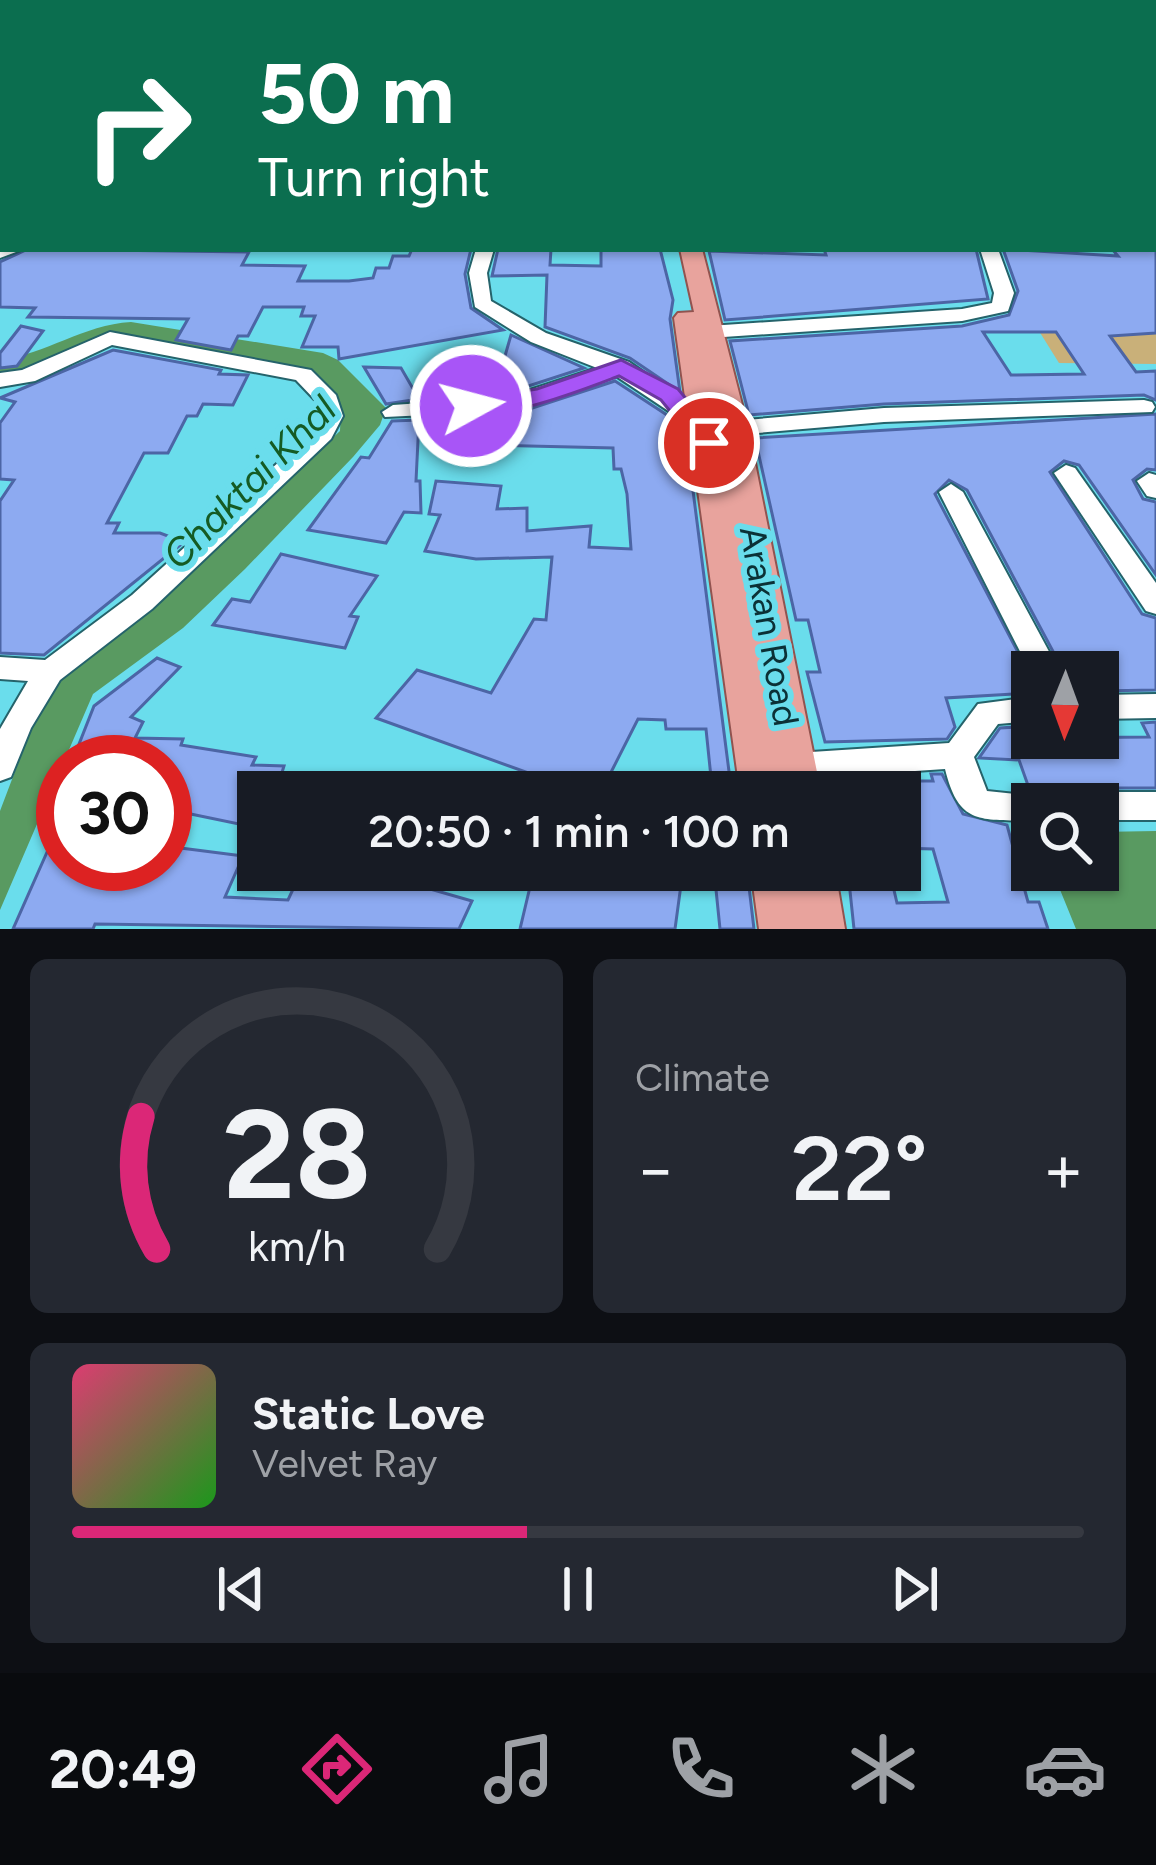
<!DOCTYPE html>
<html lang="en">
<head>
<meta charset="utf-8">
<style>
  :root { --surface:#171b24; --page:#242831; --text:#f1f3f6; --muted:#9ea1a6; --line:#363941; --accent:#db2777 }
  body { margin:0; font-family:Figtree,sans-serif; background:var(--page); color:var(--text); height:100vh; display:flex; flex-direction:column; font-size:45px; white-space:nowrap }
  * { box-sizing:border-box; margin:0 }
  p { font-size:39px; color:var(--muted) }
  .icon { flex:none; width:66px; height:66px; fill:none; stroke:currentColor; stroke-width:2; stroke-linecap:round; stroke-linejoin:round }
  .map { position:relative; height:929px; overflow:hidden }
  .details { display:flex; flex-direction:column; gap:30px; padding:30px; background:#0d0f14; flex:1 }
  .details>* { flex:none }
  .top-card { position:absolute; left:0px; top:0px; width:1158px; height:252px; box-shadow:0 3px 9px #0004; background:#0b6e4f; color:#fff; overflow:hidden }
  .needle { width:78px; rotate:181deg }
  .buttons { position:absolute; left:1011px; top:651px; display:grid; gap:24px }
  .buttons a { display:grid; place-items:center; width:108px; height:108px; border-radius:0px; background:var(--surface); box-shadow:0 3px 9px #0004; font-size:60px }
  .speed { position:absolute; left:36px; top:735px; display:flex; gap:24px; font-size:60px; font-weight:700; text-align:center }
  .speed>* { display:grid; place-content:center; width:156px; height:156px; border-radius:50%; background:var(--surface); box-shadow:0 3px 9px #0004; line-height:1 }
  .speed .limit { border:18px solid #d22; background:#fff; color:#111 }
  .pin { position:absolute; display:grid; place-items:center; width:102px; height:102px; color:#fff; margin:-51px; border:6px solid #fff; border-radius:50%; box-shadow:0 3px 12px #0007 }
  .me { position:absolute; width:132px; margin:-66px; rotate:83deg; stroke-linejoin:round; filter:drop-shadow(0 0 9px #0008) }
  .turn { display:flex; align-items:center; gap:42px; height:252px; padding:0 60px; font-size:54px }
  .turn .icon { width:156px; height:156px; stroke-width:2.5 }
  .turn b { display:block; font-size:84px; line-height:102px }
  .big { font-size:90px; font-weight:600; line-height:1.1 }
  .details .tile { flex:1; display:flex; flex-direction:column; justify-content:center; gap:18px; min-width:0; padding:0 42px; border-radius:18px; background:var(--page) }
  .details .dial { align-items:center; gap:0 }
  .dial svg { height:312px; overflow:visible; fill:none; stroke:var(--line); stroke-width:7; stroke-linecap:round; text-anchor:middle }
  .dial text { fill:var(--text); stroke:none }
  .song { display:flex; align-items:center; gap:36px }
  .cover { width:144px; height:144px; border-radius:18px; background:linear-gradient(135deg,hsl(340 70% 55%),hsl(120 70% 35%)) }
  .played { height:12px; border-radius:6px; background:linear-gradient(90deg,var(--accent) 45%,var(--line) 45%) }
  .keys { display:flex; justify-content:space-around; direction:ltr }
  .heat { display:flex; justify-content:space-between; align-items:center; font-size:66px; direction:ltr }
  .details .tiles { flex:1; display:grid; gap:30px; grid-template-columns:1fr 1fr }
  .tile:last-child { grid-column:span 2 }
  .trip { position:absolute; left:237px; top:771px; width:684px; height:120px; border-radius:0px; background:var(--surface); box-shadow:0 3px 9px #0004; font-weight:600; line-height:120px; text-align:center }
  .menu { display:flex; height:192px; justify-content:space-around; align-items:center; background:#090b0e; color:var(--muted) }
  .menu .icon { width:84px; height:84px }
  .menu .active { color:var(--accent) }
  .menu b { font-size:54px; color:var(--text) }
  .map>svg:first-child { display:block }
  .green { fill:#c9b079 }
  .water { fill:#599a61 }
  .building { fill:#8daaf1; stroke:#4c65a5; stroke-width:3; fill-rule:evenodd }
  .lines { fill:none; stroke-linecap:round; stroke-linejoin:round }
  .minor-casing { stroke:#25636b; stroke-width:4 }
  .major-casing { stroke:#91534f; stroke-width:4 }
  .minor { fill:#fff; fill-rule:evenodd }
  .major { fill:#e8a39d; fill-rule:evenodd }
  .route { fill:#a855f7; stroke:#6d37a1; stroke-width:3 }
  .labels { text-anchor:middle; stroke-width:12; stroke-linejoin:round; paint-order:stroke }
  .street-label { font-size:36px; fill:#0b3136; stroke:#6addec }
  .water-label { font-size:39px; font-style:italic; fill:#155b24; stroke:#6addec }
</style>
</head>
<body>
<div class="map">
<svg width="1156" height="929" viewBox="0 0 1156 929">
  <rect width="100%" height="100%" fill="#6addec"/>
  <path class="green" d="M 1156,312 L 1156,364 L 1059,363 L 1029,315 Z"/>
  <g class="water">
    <path d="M 131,322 L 323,353 L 338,360 L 386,408 L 380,425 L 353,457 L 245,569 L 183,628 L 93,694 L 0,910 L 0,811 L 44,695 L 181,580 L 340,431 L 341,405 L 310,375 L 116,337 L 0,378 L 0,360 C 46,354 83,325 131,322 Z"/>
    <path d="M 1156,831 L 1156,929 L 1076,929 L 1052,870 L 1098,870 L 1098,832 Z"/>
  </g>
  <g class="building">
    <path d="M 28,249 L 249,252 L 242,265 L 305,266 L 298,281 L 349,281 L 373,278 L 376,268 L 389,268 L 393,256 L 409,256 L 412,249 L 471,249 L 465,274 L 471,308 L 503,330 L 339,359 L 338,347 L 302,347 L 315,316 L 301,316 L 304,307 L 263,307 L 248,336 L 238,336 L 231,350 L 176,340 L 188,319 L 28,317 L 35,308 L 0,307 L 0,262 Z"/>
    <path d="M 498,249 L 551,249 L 550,265 L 601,266 L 601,249 L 660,249 L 673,300 L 670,319 L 680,392 L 630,358 L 545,327 L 547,275 L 492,276 Z"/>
    <path d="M 824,249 L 976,249 L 988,299 L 725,320 L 709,251 L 826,255 Z"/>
    <path d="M 1003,249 L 1118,256 L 1112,249 L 1156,249 L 1156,333 L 1110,336 L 1136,372 L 1156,371 L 1156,400 L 1144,395 L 884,404 L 749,415 L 730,341 L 962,326 L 1009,315 L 1018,291 ZM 983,332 L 1056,332 L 1084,374 L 1011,375 Z"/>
    <path d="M 21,326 L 43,331 L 17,366 L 0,368 L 0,353 Z"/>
    <path d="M 511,335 L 584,368 L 507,393 L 453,396 L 458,369 L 501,370 Z"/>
    <path d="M 113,350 L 221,370 L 219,374 L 248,375 L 233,405 L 203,404 L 197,416 L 187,416 L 168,453 L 144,453 L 107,523 L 119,523 L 114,533 L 160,533 L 184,542 L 44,655 L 0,653 L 0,501 L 14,480 L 0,479 L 0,423 L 15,402 L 0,398 Z"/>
    <path d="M 364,367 L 401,368 L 419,399 L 386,404 Z"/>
    <path d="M 615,381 L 670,417 L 686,436 L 731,787 L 712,787 L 706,729 L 666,729 L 665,720 L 638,719 L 601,792 L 581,792 L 376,718 L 417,670 L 491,693 L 534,619 L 546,620 L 552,557 L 476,559 L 425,551 L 440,515 L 429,514 L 436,481 L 501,486 L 497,509 L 527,508 L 527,531 L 591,526 L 589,547 L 631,549 L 627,494 L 621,469 L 614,469 L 613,448 L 443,444 L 448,418 L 511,415 Z"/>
    <path d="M 1156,414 L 1156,470 L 1147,469 L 1133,480 L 1143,499 L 1156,502 L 1156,575 L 1079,465 L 1064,461 L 1050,472 L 1142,614 L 1156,618 L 1156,690 L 1098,691 L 1098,672 L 1064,672 L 967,490 L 949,480 L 935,494 L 1032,679 L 1032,693 L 946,698 L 955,727 L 947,739 L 825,742 L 807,672 L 820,672 L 808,620 L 796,620 L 755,438 Z"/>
    <path d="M 419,420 L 416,481 L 420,481 L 421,513 L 404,512 L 386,543 L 308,530 L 361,457 L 369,458 L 392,421 Z"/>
    <path d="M 281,554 L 377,576 L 350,616 L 358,617 L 345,648 L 213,625 L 232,599 L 250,602 Z"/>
    <path d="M 157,658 L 180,667 L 131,717 L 143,722 L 135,738 L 183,739 L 181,745 L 256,757 L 252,765 L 284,766 L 276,792 L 258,792 L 258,828 L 181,812 L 165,846 L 243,856 L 225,897 L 288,900 L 302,870 L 364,870 L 472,901 L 459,929 L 95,924 L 93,929 L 13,929 L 63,816 L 63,864 L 165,864 L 165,762 L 72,762 L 94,706 Z"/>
    <path d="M 1156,722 L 1156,788 L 1097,788 L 1085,792 L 1078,804 L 1051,804 L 1044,793 L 1030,791 L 1019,760 L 979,758 L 1000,728 L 1032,726 L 1032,738 L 1149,737 L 1142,723 Z"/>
    <path d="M 931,774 L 942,774 L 963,814 L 1007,825 L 1028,902 L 1039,902 L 1048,929 L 854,929 L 848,872 L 890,873 L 897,903 L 948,902 L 933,849 L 900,848 L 900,781 L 933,781 Z"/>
    <path d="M 534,870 L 618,876 L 618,870 L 683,870 L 675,929 L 520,929 Z"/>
    <path d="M 714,870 L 747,870 L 754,929 L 720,929 Z"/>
  </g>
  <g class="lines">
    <defs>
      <g id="minor">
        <rect x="610" y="0" width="12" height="3"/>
        <path d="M 1100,0 L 1114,0 L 1117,3 L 1103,3 Z"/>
        <rect x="1155" y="24" width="1" height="8"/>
        <rect x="0" y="56" width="3" height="8"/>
        <path d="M 3,75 L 3,83 L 0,84 L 0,76 Z"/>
        <rect x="1155" y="83" width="1" height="8"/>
        <rect x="0" y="112" width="3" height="8"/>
        <path d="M 1155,128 L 1156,129 L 1156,139 L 1155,138 Z"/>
        <rect x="1155" y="183" width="1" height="10"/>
        <path d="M 0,247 L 3,249 L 24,249 L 0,258 Z"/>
        <path d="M 476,249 L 494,249 L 487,273 L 491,301 L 546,333 L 629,362 L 689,404 L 714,433 L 718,438 L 714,443 L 698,443 L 673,414 L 616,376 L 510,411 L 385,417 L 382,412 L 393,405 L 508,397 L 597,368 L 531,342 L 475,307 L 469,273 Z"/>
        <path d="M 980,249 L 998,249 L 1014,293 L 1008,311 L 962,321 L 709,338 L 699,332 L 709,326 L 962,309 L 992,303 L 994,293 Z"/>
        <path d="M 110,332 L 311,370 L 336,395 L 343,416 L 331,439 L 152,609 L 60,680 L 31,728 L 11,777 L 0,781 L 0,729 L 28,681 L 0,679 L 0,657 L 45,660 L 132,595 L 313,431 L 321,416 L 317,402 L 296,380 L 112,345 L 35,381 L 0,387 L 0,373 L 22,370 Z"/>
        <path d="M 1144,400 L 1152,402 L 1155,407 L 1152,412 L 884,422 L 734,435 L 722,428 L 734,421 L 884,408 Z"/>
        <path d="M 1066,465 L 1075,468 L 1156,583 L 1156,614 L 1146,611 L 1054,473 Z"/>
        <path d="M 1149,473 L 1156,475 L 1156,498 L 1147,496 L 1137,481 Z"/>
        <path d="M 951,484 L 963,492 L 1060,672 L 1032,672 L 1032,675 L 939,492 Z"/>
        <path d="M 1156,694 L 1156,718 L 1098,719 L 1098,695 Z"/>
        <path d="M 1032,697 L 1032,721 L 998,724 L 974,757 L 987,791 L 1044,797 L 1047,804 L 1032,804 L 1032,821 C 980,819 959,826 945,769 L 796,779 L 785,775 L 780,766 L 785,757 L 796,753 L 949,743 L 978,704 Z"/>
        <path d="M 1098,792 L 1156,792 L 1156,820 L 1098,820 L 1098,804 L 1082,804 L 1086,796 Z"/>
      </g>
      <g id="major">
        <path d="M 680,249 L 702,249 L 748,428 L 821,792 L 740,792 L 674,318 L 678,313 L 694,312 Z"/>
        <path d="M 751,870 L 835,870 L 845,929 L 759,929 Z"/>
      </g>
    </defs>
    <use href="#minor" class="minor-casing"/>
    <use href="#major" class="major-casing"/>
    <use href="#minor" class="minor"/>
    <use href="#major" class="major"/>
  </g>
  <path class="route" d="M 621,360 L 678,389 L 723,443 L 719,448 L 700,448 L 661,400 L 619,376 C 587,388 484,430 458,406 L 471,399 L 537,389 Z"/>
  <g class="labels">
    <g class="street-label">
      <text transform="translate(770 626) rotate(80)" y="13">Arakan Road</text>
    </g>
    <g class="water-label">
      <text transform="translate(249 482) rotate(-45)" y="14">Chaktai Khal</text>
    </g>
  </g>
</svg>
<div class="buttons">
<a><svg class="needle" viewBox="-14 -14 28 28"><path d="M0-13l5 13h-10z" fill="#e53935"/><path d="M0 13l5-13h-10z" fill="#9ea1a6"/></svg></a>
<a><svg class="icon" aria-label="search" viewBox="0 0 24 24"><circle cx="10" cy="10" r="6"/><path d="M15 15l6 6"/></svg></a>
</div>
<div class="speed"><div class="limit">30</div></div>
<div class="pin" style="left:709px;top:443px;background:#d93025"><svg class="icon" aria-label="arrive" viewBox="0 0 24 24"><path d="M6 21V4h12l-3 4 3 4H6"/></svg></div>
<svg class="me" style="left:471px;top:406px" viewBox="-20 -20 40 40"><circle r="17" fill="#a855f7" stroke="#fff" stroke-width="3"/><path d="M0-11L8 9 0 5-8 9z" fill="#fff"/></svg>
<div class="trip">20:50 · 1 min · 100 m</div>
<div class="top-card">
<div class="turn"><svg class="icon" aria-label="right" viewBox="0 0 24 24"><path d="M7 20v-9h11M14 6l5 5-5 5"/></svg><div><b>50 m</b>Turn right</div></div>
</div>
</div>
<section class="details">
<div class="tiles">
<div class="tile dial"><svg viewBox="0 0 100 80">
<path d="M14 69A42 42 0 1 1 86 69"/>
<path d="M14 69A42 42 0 0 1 10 35" stroke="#db2777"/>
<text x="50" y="56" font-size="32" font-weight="700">28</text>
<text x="50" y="72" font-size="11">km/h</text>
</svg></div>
<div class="tile"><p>Climate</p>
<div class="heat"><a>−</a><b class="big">22°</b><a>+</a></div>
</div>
<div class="tile">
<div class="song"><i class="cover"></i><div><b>Static Love</b><p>Velvet Ray</p></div></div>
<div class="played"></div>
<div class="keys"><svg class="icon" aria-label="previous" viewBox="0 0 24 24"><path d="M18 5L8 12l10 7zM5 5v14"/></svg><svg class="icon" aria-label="pause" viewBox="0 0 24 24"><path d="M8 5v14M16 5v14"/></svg><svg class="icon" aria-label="next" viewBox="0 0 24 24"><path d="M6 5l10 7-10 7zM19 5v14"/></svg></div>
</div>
</div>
</section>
<nav class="menu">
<b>20:49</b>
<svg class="icon active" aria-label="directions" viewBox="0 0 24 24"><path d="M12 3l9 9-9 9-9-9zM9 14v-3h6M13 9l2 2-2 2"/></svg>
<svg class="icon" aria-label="music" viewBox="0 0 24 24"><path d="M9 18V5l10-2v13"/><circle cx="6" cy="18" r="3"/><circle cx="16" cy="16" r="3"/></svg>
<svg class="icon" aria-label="phone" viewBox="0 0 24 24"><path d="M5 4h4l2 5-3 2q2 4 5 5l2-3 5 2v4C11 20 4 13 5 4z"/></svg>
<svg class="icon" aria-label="climate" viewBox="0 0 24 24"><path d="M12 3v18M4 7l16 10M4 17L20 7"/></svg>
<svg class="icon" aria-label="car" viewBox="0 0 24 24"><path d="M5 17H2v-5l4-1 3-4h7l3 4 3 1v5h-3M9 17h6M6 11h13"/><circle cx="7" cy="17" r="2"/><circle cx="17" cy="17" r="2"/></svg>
</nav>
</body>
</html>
